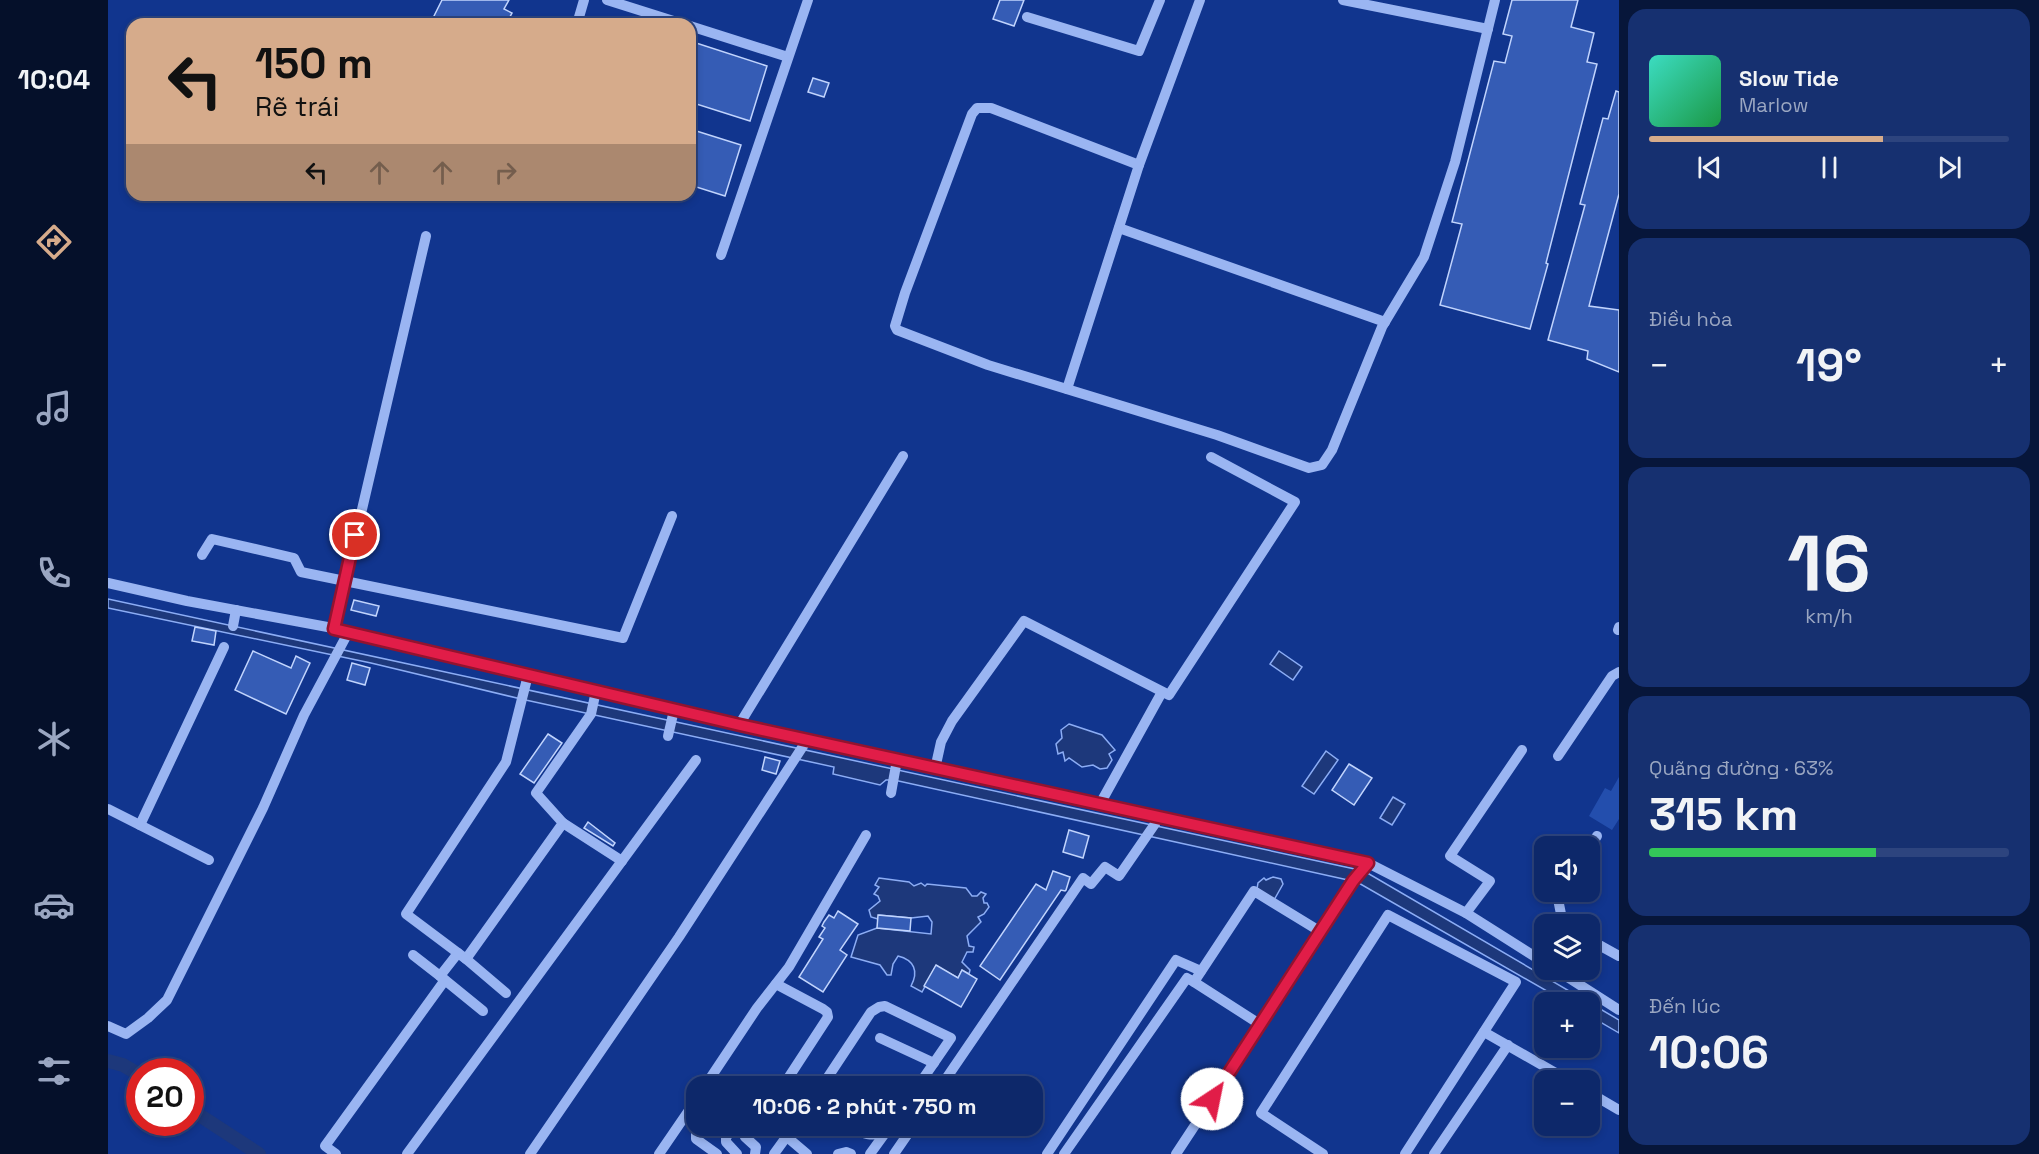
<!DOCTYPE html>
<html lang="vi">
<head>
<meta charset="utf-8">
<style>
  :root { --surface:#0d286a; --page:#163070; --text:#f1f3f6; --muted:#9aa6c1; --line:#2d447e; --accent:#d6ab8b }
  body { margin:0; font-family:"Space Grotesk",sans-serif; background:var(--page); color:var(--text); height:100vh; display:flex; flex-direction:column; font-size:22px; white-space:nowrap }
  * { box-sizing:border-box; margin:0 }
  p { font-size:20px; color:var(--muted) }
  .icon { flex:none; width:33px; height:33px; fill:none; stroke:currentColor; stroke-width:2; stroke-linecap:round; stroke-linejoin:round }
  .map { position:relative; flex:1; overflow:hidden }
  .panel { display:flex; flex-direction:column; gap:9px; padding:9px; background:#07163a; width:420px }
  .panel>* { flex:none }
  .hud { position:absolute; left:18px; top:18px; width:570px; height:183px; border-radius:18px; box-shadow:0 3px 9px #0003,0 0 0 2px var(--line); background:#d6ab8b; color:#111; overflow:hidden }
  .fabs { position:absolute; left:1426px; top:836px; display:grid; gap:12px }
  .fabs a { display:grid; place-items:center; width:66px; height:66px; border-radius:12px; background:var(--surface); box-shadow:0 3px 9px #0003,0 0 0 2px var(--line); font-size:30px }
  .speed { position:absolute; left:18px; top:1058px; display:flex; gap:12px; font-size:30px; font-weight:700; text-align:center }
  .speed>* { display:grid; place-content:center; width:78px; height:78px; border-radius:50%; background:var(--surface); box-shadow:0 3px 9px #0003,0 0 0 2px var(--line); line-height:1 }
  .speed .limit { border:9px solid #d22; background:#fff; color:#111 }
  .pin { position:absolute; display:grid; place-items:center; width:51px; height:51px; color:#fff; margin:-26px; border:3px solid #fff; border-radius:50%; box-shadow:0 2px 6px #0007 }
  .me { position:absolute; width:66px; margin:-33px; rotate:34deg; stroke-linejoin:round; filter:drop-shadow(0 0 4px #0008) }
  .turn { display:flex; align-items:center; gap:21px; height:126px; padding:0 30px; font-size:27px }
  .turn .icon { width:78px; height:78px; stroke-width:2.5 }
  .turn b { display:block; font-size:42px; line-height:51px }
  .lanes { display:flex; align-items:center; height:57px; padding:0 30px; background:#0003; justify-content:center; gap:30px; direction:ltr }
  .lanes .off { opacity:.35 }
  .big { font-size:45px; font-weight:600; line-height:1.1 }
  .panel .widget { flex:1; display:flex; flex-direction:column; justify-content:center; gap:9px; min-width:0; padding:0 21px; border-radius:18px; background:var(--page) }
  .panel .dial { align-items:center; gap:0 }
  .dial b { font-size:78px; line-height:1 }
  .song { display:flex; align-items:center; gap:18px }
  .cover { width:72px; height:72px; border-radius:9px; background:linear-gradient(135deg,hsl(170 70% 55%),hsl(140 70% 35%)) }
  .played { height:6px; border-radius:3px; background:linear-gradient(90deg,var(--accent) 65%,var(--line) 65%) }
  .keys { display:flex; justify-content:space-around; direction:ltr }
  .heat { display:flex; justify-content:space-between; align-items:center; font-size:33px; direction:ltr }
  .charge { height:9px; border-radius:4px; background:linear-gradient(90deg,#34c759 63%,var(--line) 0) }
  .trip { position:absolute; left:578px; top:1076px; width:357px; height:60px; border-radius:18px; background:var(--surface); box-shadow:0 3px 9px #0003,0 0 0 2px var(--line); font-weight:600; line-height:60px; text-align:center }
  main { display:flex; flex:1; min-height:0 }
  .tabs { display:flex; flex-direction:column; width:108px; justify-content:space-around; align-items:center; background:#05102a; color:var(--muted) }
  .tabs .icon { width:42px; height:42px }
  .tabs .current { color:var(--accent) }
  .tabs b { font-size:27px; color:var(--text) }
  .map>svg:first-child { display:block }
  .green { fill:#234ead }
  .water { fill:#1d387b; stroke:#8cadf5; stroke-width:1.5 }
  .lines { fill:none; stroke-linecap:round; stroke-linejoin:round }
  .canal { stroke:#1d387b; stroke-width:14 }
  .building { fill:#355cb5; stroke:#c1d4fd; stroke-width:1.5 }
  .minor { stroke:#9ab5f2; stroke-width:10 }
  .route-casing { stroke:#92132f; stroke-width:15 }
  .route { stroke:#e11d48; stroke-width:10 }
</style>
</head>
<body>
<main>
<nav class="tabs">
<b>10:04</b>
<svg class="icon current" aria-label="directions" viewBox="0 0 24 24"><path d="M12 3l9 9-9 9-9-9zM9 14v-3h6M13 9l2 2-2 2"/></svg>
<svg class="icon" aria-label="music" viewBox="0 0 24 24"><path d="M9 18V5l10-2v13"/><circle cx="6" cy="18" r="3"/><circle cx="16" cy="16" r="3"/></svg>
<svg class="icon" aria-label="phone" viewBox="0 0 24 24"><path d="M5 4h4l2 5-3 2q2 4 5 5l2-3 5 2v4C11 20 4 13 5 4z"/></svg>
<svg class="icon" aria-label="climate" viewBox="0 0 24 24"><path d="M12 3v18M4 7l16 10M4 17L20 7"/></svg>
<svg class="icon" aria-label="car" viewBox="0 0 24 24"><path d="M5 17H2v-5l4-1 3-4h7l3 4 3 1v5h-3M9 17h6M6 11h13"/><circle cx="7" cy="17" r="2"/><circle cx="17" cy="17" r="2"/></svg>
<svg class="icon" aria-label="filters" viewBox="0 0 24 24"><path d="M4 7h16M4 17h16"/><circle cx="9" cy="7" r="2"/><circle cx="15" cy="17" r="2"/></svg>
</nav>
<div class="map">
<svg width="1511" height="1154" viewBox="0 0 1511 1154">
  <rect width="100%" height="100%" fill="#11358e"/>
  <path class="green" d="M 1511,777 L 1511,819 L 1504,830 L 1481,816 L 1497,788 L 1503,791 Z"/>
  <g class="water">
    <path d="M 0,599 L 1256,871 L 1480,1002 L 1458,1002 L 1249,882 L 786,780 L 778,780 L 772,785 L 725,774 L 726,767 L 413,699 L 263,663 L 0,608 Z"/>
    <path d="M 1171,651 L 1194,667 L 1185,680 L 1162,664 Z"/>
    <path d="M 961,724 L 994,735 L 1007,750 L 1001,754 L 1004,760 L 999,768 L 992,769 L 985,765 L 974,767 L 961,758 L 957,761 L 955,752 L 950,754 L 948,744 L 954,738 L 953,730 Z"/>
    <path d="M 1218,751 L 1230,760 L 1206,794 L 1194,786 Z"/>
    <path d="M 1285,797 L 1297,804 L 1284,825 L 1272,818 Z"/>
    <path d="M 1165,877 L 1173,879 L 1175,884 L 1166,900 L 1149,889 L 1150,883 L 1156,878 L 1158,880 Z"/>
    <path d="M 771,878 L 801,882 L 806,886 L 813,883 L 817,886 L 819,884 L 858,888 L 864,896 L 869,896 L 873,892 L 878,894 L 875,898 L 876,903 L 879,903 L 881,907 L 876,914 L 870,917 L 873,922 L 859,936 L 861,946 L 866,947 L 865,952 L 859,952 L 854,962 L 862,970 L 861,974 L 854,970 L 850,978 L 828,966 L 814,992 L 803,986 C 811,971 806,960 790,956 L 785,964 L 783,975 L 779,975 L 772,965 L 743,957 L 750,935 L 769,928 L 823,934 L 824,922 L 820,916 L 803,918 L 771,915 L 770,919 L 763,917 L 761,910 L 772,901 L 770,896 L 766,894 L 771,887 L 767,885 Z"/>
    <path d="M 1482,1003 L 1511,1020 L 1511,1033 L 1482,1016 Z"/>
  </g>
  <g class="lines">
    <g class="canal">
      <path d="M 0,1061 L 15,1065 L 32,1075"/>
      <path d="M 82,1109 L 151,1154"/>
    </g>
  </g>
  <g class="building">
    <path d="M 334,0 L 401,0 L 396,9 L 404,13 L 398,24 L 322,24 Z"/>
    <path d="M 892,0 L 916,0 L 906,26 L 885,19 Z"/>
    <path d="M 1404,0 L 1470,0 L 1463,27 L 1486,33 L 1479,62 L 1489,64 L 1438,263 L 1440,264 L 1422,329 L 1332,305 L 1354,224 L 1344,222 L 1386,61 L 1397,63 L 1404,36 L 1395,34 Z"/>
    <path d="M 582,41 L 659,66 L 642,121 L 582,102 Z"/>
    <path d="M 705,78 L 721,83 L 716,97 L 700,92 Z"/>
    <path d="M 1508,91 L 1511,92 L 1511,194 L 1481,306 L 1511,310 L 1511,372 L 1479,359 L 1480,351 L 1440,340 L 1477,205 L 1472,204 L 1495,118 L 1500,119 Z"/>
    <path d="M 582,129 L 633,145 L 617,196 L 582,185 Z"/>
    <path d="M 246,600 L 271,606 L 268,616 L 243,610 Z"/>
    <path d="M 87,627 L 108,631 L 106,645 L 84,641 Z"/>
    <path d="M 145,651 L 183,668 L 188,656 L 202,663 L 178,714 L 127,690 Z"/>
    <path d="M 244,663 L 262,668 L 257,685 L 239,680 Z"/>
    <path d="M 440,734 L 454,743 L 426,783 L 412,774 Z"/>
    <path d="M 657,757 L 672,761 L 668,774 L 654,770 Z"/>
    <path d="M 1241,764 L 1264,778 L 1246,805 L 1224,790 Z"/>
    <path d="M 480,822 L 507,843 L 505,846 L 476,828 Z"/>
    <path d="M 961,830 L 981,836 L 975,858 L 955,852 Z"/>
    <path d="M 945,871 L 962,877 L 958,890 L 957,891 L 953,890 L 892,980 L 872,966 L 928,884 L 938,890 Z"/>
    <path d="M 730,911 L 750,924 L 732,950 L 739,955 L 715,992 L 691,977 L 715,939 L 711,937 L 717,928 L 714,926 L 716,922 L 721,915 L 726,918 Z"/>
    <path d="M 770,915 L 803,918 L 802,931 L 769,928 Z"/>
    <path d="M 828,965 L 850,978 L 854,970 L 869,979 L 853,1007 L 816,986 Z"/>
  </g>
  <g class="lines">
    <g class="minor">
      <path d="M 499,0 L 575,24"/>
      <path d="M 1235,0 L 1380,29"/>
      <path d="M 919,17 L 1031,51 L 1052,0"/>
      <path d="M 469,24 L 476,0"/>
      <path d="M 582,26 L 680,57"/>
      <path d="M 1031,165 L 883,108 L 869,108 L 864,114 L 797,293 L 787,326 L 789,330 L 880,365 L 1109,435 L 1201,468 L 1214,465 L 1224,450 L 1274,327 L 1316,257 L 1347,162 L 1387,0"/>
      <path d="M 1011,228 L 1277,322"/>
      <path d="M 613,255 L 700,0"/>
      <path d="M 959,389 L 1031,165 L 1092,0"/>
      <path d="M 94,555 L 104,539 L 186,558 L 193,572 L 515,638 L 564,516"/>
      <path d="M 0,583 L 79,601 L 241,631 L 631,725 L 1260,863 L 1358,913 L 1437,963"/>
      <path d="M 125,626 L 128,610"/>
      <path d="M 226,629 L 318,236"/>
      <path d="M 1510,630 L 1511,627"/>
      <path d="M 420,675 L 398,762 L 298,914 L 358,959 L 455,823 L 428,793 L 483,714 L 488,691"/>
      <path d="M 631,725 L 795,456"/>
      <path d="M 560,736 L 566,710"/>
      <path d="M 1450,756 L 1504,676 L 1511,672"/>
      <path d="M 827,769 L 833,742 L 844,721 L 916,621 L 1061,695 L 1187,502 L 1103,457"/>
      <path d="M 783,793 L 789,760"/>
      <path d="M 992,804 L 1054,692"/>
      <path d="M 0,809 L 101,860"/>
      <path d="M 455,823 L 514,861"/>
      <path d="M 32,825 L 116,647"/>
      <path d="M 1482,847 L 1489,836"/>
      <path d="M 1455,891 L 1450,899 L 1455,924"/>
      <path d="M 1358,913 L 1382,881 L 1342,856 L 1414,750"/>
      <path d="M 1482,940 L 1511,956"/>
      <path d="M 305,955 L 332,976 L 350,953"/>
      <path d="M 358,959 L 398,993"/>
      <path d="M 1447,969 L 1511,1010"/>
      <path d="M 332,976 L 375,1011"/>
      <path d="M 668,984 L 715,1009 L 719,1012 L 720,1017 L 675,1086"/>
      <path d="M 1153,1025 L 1086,982 L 1146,891 L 1213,932"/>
      <path d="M 0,1026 L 18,1034 L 40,1018 L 59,1000 L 155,808 L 196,715 L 241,631"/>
      <path d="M 1376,1032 L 1460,1080"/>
      <path d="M 772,1038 L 826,1063"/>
      <path d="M 597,1086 L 649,1008 L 681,967 L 758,835"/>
      <path d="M 620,1086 L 629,1079 L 643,1086"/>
      <path d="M 714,1086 L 763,1012 L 771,1007 L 777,1006 L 843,1038 L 810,1086"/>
      <path d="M 833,1086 L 975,878 L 983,884 L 997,867 L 1011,876 L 1051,818"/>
      <path d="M 1482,1093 L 1511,1110"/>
      <path d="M 592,1125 L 588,1132 L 588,1139 L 609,1154"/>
      <path d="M 626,1125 L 618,1138 L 618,1142 L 629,1154"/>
      <path d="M 643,1125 L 637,1137 L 648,1147 L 647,1154"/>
      <path d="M 738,1125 C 752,1132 763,1139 778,1131"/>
      <path d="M 679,1137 L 699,1154"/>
      <path d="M 228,1154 L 217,1146 L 337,980"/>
      <path d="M 299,1154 L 588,760"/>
      <path d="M 422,1154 L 571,937 L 699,740"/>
      <path d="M 551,1154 L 588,1100"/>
      <path d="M 666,1154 L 687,1125"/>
      <path d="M 730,1154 L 738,1152 L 743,1154"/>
      <path d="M 762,1154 L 783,1125"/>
      <path d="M 786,1154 L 806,1125"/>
      <path d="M 939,1154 L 1068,960 L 1093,971"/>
      <path d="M 956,1154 L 1079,978 L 1086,982"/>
      <path d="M 1068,1154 L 1153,1025 L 1245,881 L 1260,863"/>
      <path d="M 1215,1154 L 1153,1113 L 1280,915 L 1408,982 L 1297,1154"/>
      <path d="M 1326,1154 L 1400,1045"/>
    </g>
  </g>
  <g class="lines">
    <defs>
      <path id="route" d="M 247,535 L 226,629 L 632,725 L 1260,863 L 1245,881 L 1104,1099"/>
    </defs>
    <use href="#route" class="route-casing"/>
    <use href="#route" class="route"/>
  </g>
</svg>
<div class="fabs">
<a><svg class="icon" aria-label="sound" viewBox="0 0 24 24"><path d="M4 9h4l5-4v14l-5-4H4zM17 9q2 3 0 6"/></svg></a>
<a><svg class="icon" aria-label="layers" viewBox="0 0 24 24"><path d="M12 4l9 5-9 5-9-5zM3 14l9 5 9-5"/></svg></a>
<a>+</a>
<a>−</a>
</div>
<div class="speed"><div class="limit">20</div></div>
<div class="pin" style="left:247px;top:535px;background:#d93025"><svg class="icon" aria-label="arrive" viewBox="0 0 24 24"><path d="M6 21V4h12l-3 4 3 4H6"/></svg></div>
<svg class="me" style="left:1104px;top:1099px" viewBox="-20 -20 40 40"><circle r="19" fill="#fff"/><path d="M0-13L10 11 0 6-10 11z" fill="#e11d48"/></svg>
<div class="trip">10:06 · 2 phút · 750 m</div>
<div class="hud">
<div class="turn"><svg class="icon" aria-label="left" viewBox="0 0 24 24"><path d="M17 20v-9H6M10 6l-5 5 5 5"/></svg><div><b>150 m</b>Rẽ trái</div></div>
<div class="lanes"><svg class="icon" aria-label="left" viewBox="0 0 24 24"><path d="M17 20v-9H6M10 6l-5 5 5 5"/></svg><svg class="icon off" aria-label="ahead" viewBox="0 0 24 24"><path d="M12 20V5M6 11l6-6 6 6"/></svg><svg class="icon off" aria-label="ahead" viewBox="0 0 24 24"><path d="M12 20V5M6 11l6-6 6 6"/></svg><svg class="icon off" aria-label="right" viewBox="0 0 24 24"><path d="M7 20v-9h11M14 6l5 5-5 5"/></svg></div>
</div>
</div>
<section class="panel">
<div class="widget">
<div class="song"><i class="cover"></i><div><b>Slow Tide</b><p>Marlow</p></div></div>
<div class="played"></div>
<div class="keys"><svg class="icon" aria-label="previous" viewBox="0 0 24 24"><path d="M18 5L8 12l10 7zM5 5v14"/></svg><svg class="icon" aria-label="pause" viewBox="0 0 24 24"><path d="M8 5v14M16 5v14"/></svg><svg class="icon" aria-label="next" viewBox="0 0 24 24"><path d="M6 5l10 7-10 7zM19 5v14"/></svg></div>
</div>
<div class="widget"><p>Điều hòa</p>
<div class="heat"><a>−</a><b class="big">19°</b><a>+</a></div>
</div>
<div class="widget dial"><b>16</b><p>km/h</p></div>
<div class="widget"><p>Quãng đường · 63%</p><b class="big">315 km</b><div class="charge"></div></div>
<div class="widget"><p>Đến lúc</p><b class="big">10:06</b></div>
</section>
</main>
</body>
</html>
